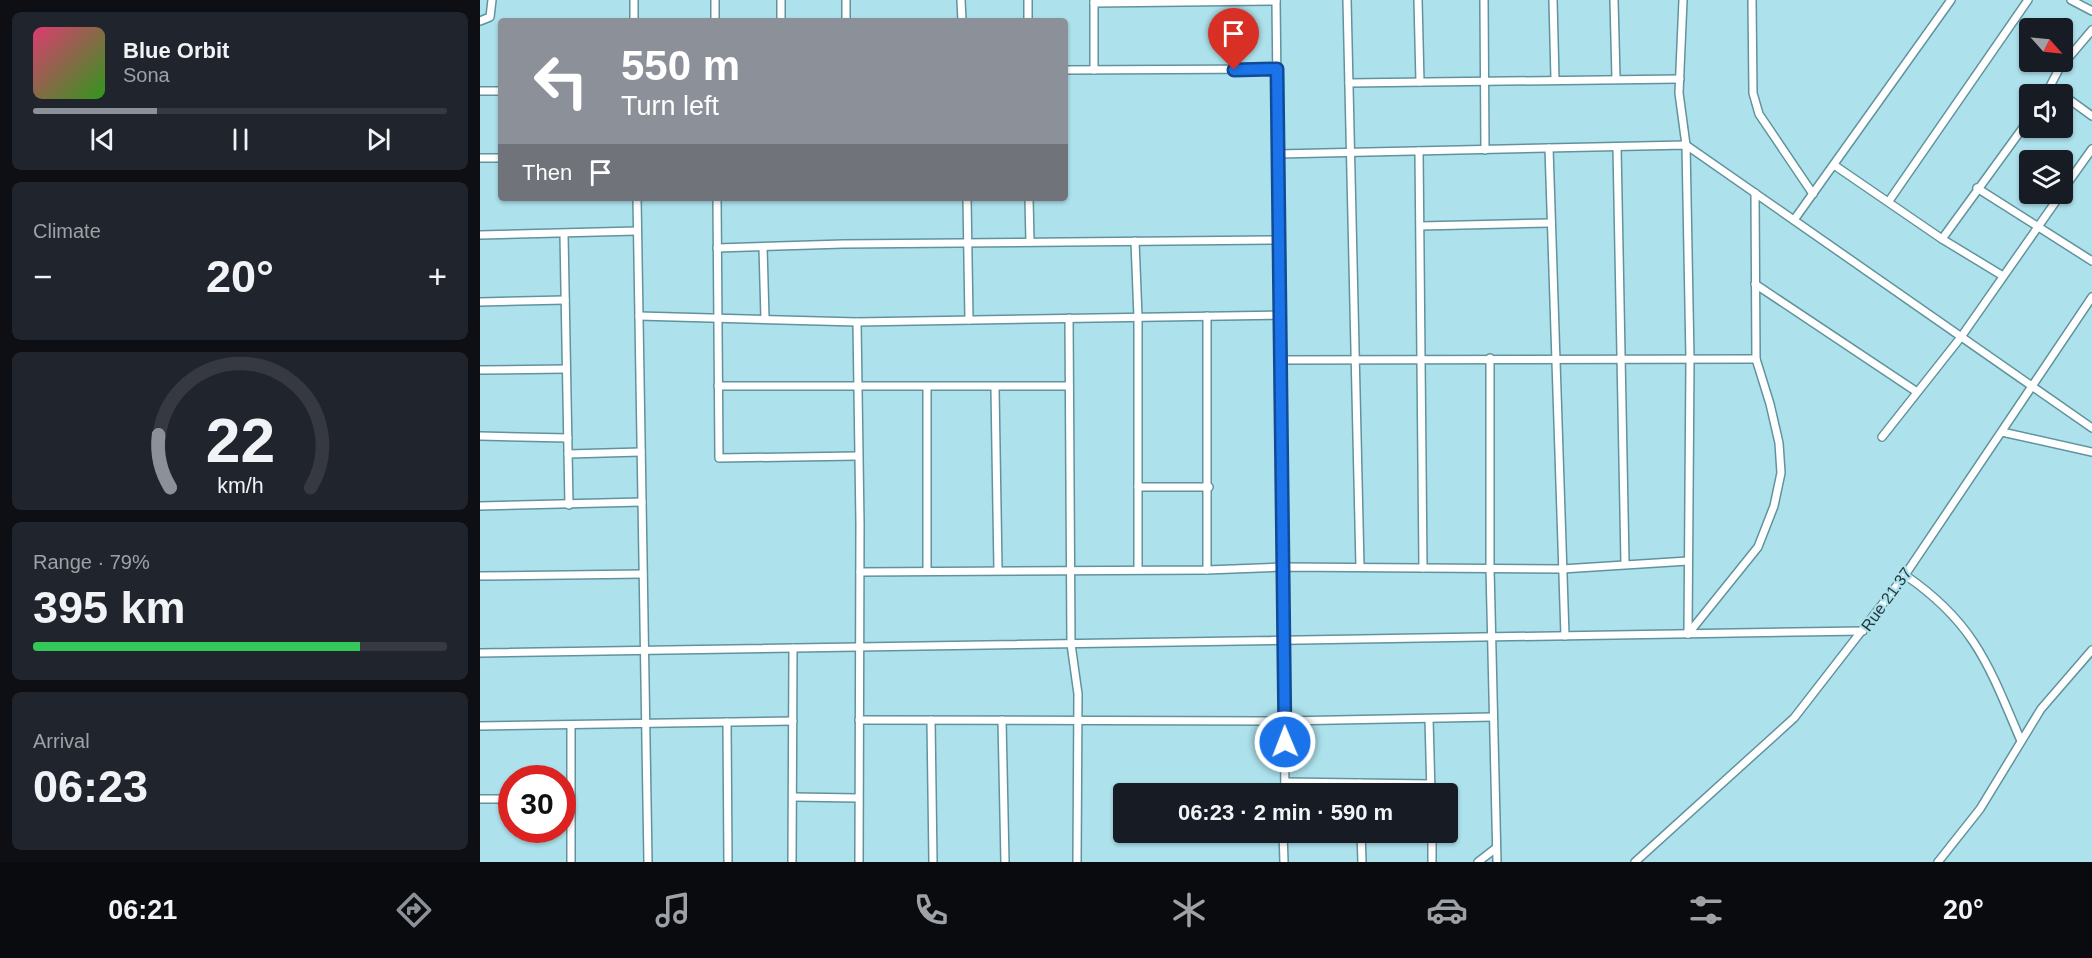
<!DOCTYPE html>
<html lang="en">
<head>
<meta charset="utf-8">
<style>
  :root { --surface:#171b24; --page:#20242c; --text:#f1f3f6; --muted:#9ea1a6; --line:#363941; --accent:#8c9099 }
  body { margin:0; font-family:Arial,sans-serif; background:var(--page); color:var(--text); height:100vh; display:flex; flex-direction:column; font-size:22px; white-space:nowrap }
  * { box-sizing:border-box; margin:0 }
  p { font-size:20px; color:var(--muted) }
  .icon { flex:none; width:33px; height:33px; fill:none; stroke:currentColor; stroke-width:2; stroke-linecap:round; stroke-linejoin:round }
  .map { position:relative; flex:1; overflow:hidden }
  .side { display:flex; flex-direction:column; gap:12px; padding:12px; background:#0d0f14; width:480px }
  .side>* { flex:none }
  .guide { position:absolute; left:18px; top:18px; width:570px; height:183px; border-radius:6px; box-shadow:0 2px 4px #0004; background:#8c9099; color:#fff; overflow:hidden }
  .needle { width:39px; rotate:117deg }
  .buttons { position:absolute; left:1539px; top:18px; display:grid; gap:12px }
  .buttons a { display:grid; place-items:center; width:54px; height:54px; border-radius:6px; background:var(--surface); box-shadow:0 2px 4px #0004; font-size:30px }
  .speed { position:absolute; left:18px; top:765px; display:flex; gap:12px; font-size:30px; font-weight:700; text-align:center }
  .speed>* { display:grid; place-content:center; width:78px; height:78px; border-radius:50%; background:var(--surface); box-shadow:0 2px 4px #0004; line-height:1 }
  .speed .limit { border:9px solid #d22; background:#fff; color:#111 }
  .pin { position:absolute; display:grid; place-items:center; width:51px; height:51px; color:#fff; margin:-62px -26px; border-radius:50% 50% 50% 0; rotate:-45deg; box-shadow:0 0 6px #0007 }
  .pin .icon { rotate:45deg }
  .me { position:absolute; width:66px; margin:-33px; rotate:359deg; stroke-linejoin:round; filter:drop-shadow(0 0 4px #0008) }
  .turn { display:flex; align-items:center; gap:21px; height:126px; padding:0 24px; font-size:27px }
  .turn .icon { width:78px; height:78px; stroke-width:2.5 }
  .turn b { display:block; font-size:42px; line-height:51px }
  .then { display:flex; align-items:center; height:57px; padding:0 24px; background:#0003; gap:12px; font-size:22px }
  .big { font-size:45px; font-weight:800; line-height:1.1 }
  .side .tile { flex:1; display:flex; flex-direction:column; justify-content:center; gap:9px; min-width:0; padding:0 21px; border-radius:9px; background:var(--page) }
  .side .dial { align-items:center; gap:0 }
  .dial svg { height:156px; overflow:visible; fill:none; stroke:var(--line); stroke-width:7; stroke-linecap:round; text-anchor:middle }
  .dial text { fill:var(--text); stroke:none }
  .song { display:flex; align-items:center; gap:18px }
  .cover { width:72px; height:72px; border-radius:9px; background:linear-gradient(135deg,hsl(340 70% 55%),hsl(110 70% 35%)) }
  .played { height:6px; border-radius:3px; background:linear-gradient(90deg,var(--accent) 30%,var(--line) 30%) }
  .keys { display:flex; justify-content:space-around; direction:ltr }
  .heat { display:flex; justify-content:space-between; align-items:center; font-size:33px; direction:ltr }
  .charge { height:9px; border-radius:4px; background:linear-gradient(90deg,#34c759 79%,var(--line) 0) }
  .trip { position:absolute; left:633px; top:783px; width:345px; height:60px; border-radius:6px; background:var(--surface); box-shadow:0 2px 4px #0004; font-weight:800; line-height:60px; text-align:center }
  .dock { display:flex; height:96px; justify-content:space-around; align-items:center; background:#090b0e; color:var(--muted) }
  .dock .icon { width:42px; height:42px }
  .dock .on { color:var(--accent) }
  .dock b { font-size:27px; color:var(--text) }
  main { display:flex; flex:1; min-height:0 }
  .map>svg:first-child { display:block }
  .lines { fill:none; stroke-linecap:round; stroke-linejoin:round }
  .minor-casing { stroke:#60939d; stroke-width:10 }
  .minor { stroke:#fff; stroke-width:7 }
  .route-casing { stroke:#114b97; stroke-width:15 }
  .route { stroke:#1a73e8; stroke-width:10 }
  .labels { text-anchor:middle; stroke-width:4.5; stroke-linejoin:round; paint-order:stroke }
  .street-label { font-size:16px; fill:#1f3438; stroke:#ade2ed }
</style>
</head>
<body>
<main>
<section class="side">
<div class="tile">
<div class="song"><i class="cover"></i><div><b>Blue Orbit</b><p>Sona</p></div></div>
<div class="played"></div>
<div class="keys"><svg class="icon" aria-label="previous" viewBox="0 0 24 24"><path d="M18 5L8 12l10 7zM5 5v14"/></svg><svg class="icon" aria-label="pause" viewBox="0 0 24 24"><path d="M8 5v14M16 5v14"/></svg><svg class="icon" aria-label="next" viewBox="0 0 24 24"><path d="M6 5l10 7-10 7zM19 5v14"/></svg></div>
</div>
<div class="tile"><p>Climate</p>
<div class="heat"><a>−</a><b class="big">20°</b><a>+</a></div>
</div>
<div class="tile dial"><svg viewBox="0 0 100 80">
<path d="M14 69A42 42 0 1 1 86 69"/>
<path d="M14 69A42 42 0 0 1 8 42" stroke="#8c9099"/>
<text x="50" y="56" font-size="32" font-weight="700">22</text>
<text x="50" y="72" font-size="11">km/h</text>
</svg></div>
<div class="tile"><p>Range · 79%</p><b class="big">395 km</b><div class="charge"></div></div>
<div class="tile"><p>Arrival</p><b class="big">06:23</b></div>
</section>
<div class="map">
<svg width="1612" height="862" viewBox="0 0 1612 862">
  <rect width="100%" height="100%" fill="#ade2ed"/>
  <g class="lines">
    <defs>
      <g id="minor">
        <path d="M 154,0 L 154,21"/>
        <path d="M 235,0 L 235,21"/>
        <path d="M 481,0 L 482,21"/>
        <path d="M 548,0 L 548,21"/>
        <path d="M 796,0 L 805,794"/>
        <path d="M 867,0 L 880,567"/>
        <path d="M 938,0 L 940,82"/>
        <path d="M 1004,0 L 1005,150"/>
        <path d="M 1073,0 L 1075,79"/>
        <path d="M 1134,0 L 1136,78"/>
        <path d="M 1203,0 L 1199,93 L 1206,145 L 1210,359 L 1208,634"/>
        <path d="M 1272,0 L 1273,93 L 1279,114 L 1333,194"/>
        <path d="M 1591,0 L 1612,11"/>
        <path d="M 614,1 L 614,70"/>
        <path d="M 614,3 L 796,1"/>
        <path d="M 0,21 L 10,17 L 12,0"/>
        <path d="M 301,21 L 301,0"/>
        <path d="M 366,21 L 366,0"/>
        <path d="M 585,70 L 797,69"/>
        <path d="M 869,83 L 1200,79"/>
        <path d="M 1572,87 L 1612,116"/>
        <path d="M 0,91 L 21,91"/>
        <path d="M 1566,94 L 1579,69 L 1612,30"/>
        <path d="M 1137,147 L 1145,563"/>
        <path d="M 1069,148 L 1085,636"/>
        <path d="M 939,151 L 943,568"/>
        <path d="M 798,154 L 1206,145 L 1612,428"/>
        <path d="M 0,158 L 21,158"/>
        <path d="M 1354,165 L 1462,239 L 1523,276"/>
        <path d="M 1497,188 L 1612,261"/>
        <path d="M 1582,191 L 1612,149"/>
        <path d="M 157,198 L 168,862"/>
        <path d="M 237,198 L 239,458 L 378,456"/>
        <path d="M 487,198 L 489,320"/>
        <path d="M 549,198 L 550,242"/>
        <path d="M 1409,201 L 1548,0"/>
        <path d="M 1314,220 L 1471,0"/>
        <path d="M 941,226 L 1071,223"/>
        <path d="M 84,234 L 89,505"/>
        <path d="M 0,235 L 157,231"/>
        <path d="M 1462,239 L 1550,118"/>
        <path d="M 655,241 L 658,317 L 658,569"/>
        <path d="M 283,247 L 285,318"/>
        <path d="M 237,248 L 363,244 L 799,240"/>
        <path d="M 1275,284 L 1437,392"/>
        <path d="M 0,302 L 85,300"/>
        <path d="M 159,316 L 377,322 L 800,315"/>
        <path d="M 727,316 L 727,570"/>
        <path d="M 589,318 L 591,644 L 598,694 L 597,862"/>
        <path d="M 377,322 L 380,524 L 379,862"/>
        <path d="M 1010,358 L 1010,568 L 1017,862"/>
        <path d="M 800,360 L 1276,359"/>
        <path d="M 0,370 L 86,369"/>
        <path d="M 238,386 L 589,386"/>
        <path d="M 447,388 L 447,571"/>
        <path d="M 515,388 L 518,570"/>
        <path d="M 1522,432 L 1612,452"/>
        <path d="M 0,436 L 88,438"/>
        <path d="M 1402,437 L 1481,337 L 1581,194"/>
        <path d="M 88,454 L 161,452"/>
        <path d="M 658,487 L 729,487"/>
        <path d="M 0,506 L 162,502"/>
        <path d="M 380,572 L 727,570 L 802,567 L 1082,569 L 1208,561"/>
        <path d="M 1425,575 C 1495,623 1509,666 1541,741"/>
        <path d="M 0,576 L 163,574"/>
        <path d="M 1208,634 L 1278,547 L 1294,506 L 1301,473 L 1299,443 L 1290,404 L 1276,359 L 1275,193"/>
        <path d="M 0,653 L 1383,631"/>
        <path d="M 949,719 L 951,794"/>
        <path d="M 379,720 L 804,721 L 1013,717"/>
        <path d="M 451,720 L 453,862"/>
        <path d="M 522,720 L 525,862"/>
        <path d="M 247,722 L 248,862"/>
        <path d="M 0,726 L 313,721"/>
        <path d="M 805,782 L 951,784"/>
        <path d="M 880,783 L 880,794"/>
        <path d="M 313,797 L 378,798"/>
        <path d="M 0,799 L 32,799"/>
        <path d="M 803,832 L 804,862"/>
        <path d="M 881,832 L 882,862"/>
        <path d="M 952,832 L 952,862"/>
        <path d="M 91,862 L 91,725"/>
        <path d="M 312,862 L 313,648"/>
        <path d="M 998,862 L 1016,848"/>
        <path d="M 1155,862 L 1314,718 L 1425,575 L 1612,297"/>
        <path d="M 1458,862 L 1500,809 L 1561,709 L 1612,650"/>
      </g>
    </defs>
    <use href="#minor" class="minor-casing"/>
    <use href="#minor" class="minor"/>
  </g>
  <g class="lines">
    <defs>
      <path id="route" d="M 754,70 L 797,69 L 805,742"/>
    </defs>
    <use href="#route" class="route-casing"/>
    <use href="#route" class="route"/>
  </g>
  <g class="labels">
    <g class="street-label">
      <text transform="translate(1406 599) rotate(-54)" y="6">Rue 21.37</text>
    </g>
  </g>
</svg>
<div class="buttons">
<a><svg class="needle" viewBox="-14 -14 28 28"><path d="M0-13l5 13h-10z" fill="#e53935"/><path d="M0 13l5-13h-10z" fill="#9ea1a6"/></svg></a>
<a><svg class="icon" aria-label="sound" viewBox="0 0 24 24"><path d="M4 9h4l5-4v14l-5-4H4zM17 9q2 3 0 6"/></svg></a>
<a><svg class="icon" aria-label="layers" viewBox="0 0 24 24"><path d="M12 4l9 5-9 5-9-5zM3 14l9 5 9-5"/></svg></a>
</div>
<div class="speed"><div class="limit">30</div></div>
<div class="pin" style="left:754px;top:70px;background:#d93025"><svg class="icon" aria-label="arrive" viewBox="0 0 24 24"><path d="M6 21V4h12l-3 4 3 4H6"/></svg></div>
<svg class="me" style="left:805px;top:742px" viewBox="-20 -20 40 40"><circle r="17" fill="#1a73e8" stroke="#fff" stroke-width="3"/><path d="M0-11L8 9 0 5-8 9z" fill="#fff"/></svg>
<div class="trip">06:23 · 2 min · 590 m</div>
<div class="guide">
<div class="turn"><svg class="icon" aria-label="left" viewBox="0 0 24 24"><path d="M17 20v-9H6M10 6l-5 5 5 5"/></svg><div><b>550 m</b>Turn left</div></div>
<div class="then">Then<svg class="icon" aria-label="arrive" viewBox="0 0 24 24"><path d="M6 21V4h12l-3 4 3 4H6"/></svg></div>
</div>
</div>
</main>
<nav class="dock">
<b>06:21</b>
<svg class="icon on" aria-label="directions" viewBox="0 0 24 24"><path d="M12 3l9 9-9 9-9-9zM9 14v-3h6M13 9l2 2-2 2"/></svg>
<svg class="icon" aria-label="music" viewBox="0 0 24 24"><path d="M9 18V5l10-2v13"/><circle cx="6" cy="18" r="3"/><circle cx="16" cy="16" r="3"/></svg>
<svg class="icon" aria-label="phone" viewBox="0 0 24 24"><path d="M5 4h4l2 5-3 2q2 4 5 5l2-3 5 2v4C11 20 4 13 5 4z"/></svg>
<svg class="icon" aria-label="climate" viewBox="0 0 24 24"><path d="M12 3v18M4 7l16 10M4 17L20 7"/></svg>
<svg class="icon" aria-label="car" viewBox="0 0 24 24"><path d="M5 17H2v-5l4-1 3-4h7l3 4 3 1v5h-3M9 17h6M6 11h13"/><circle cx="7" cy="17" r="2"/><circle cx="17" cy="17" r="2"/></svg>
<svg class="icon" aria-label="filters" viewBox="0 0 24 24"><path d="M4 7h16M4 17h16"/><circle cx="9" cy="7" r="2"/><circle cx="15" cy="17" r="2"/></svg>
<b>20°</b>
</nav>
</body>
</html>
